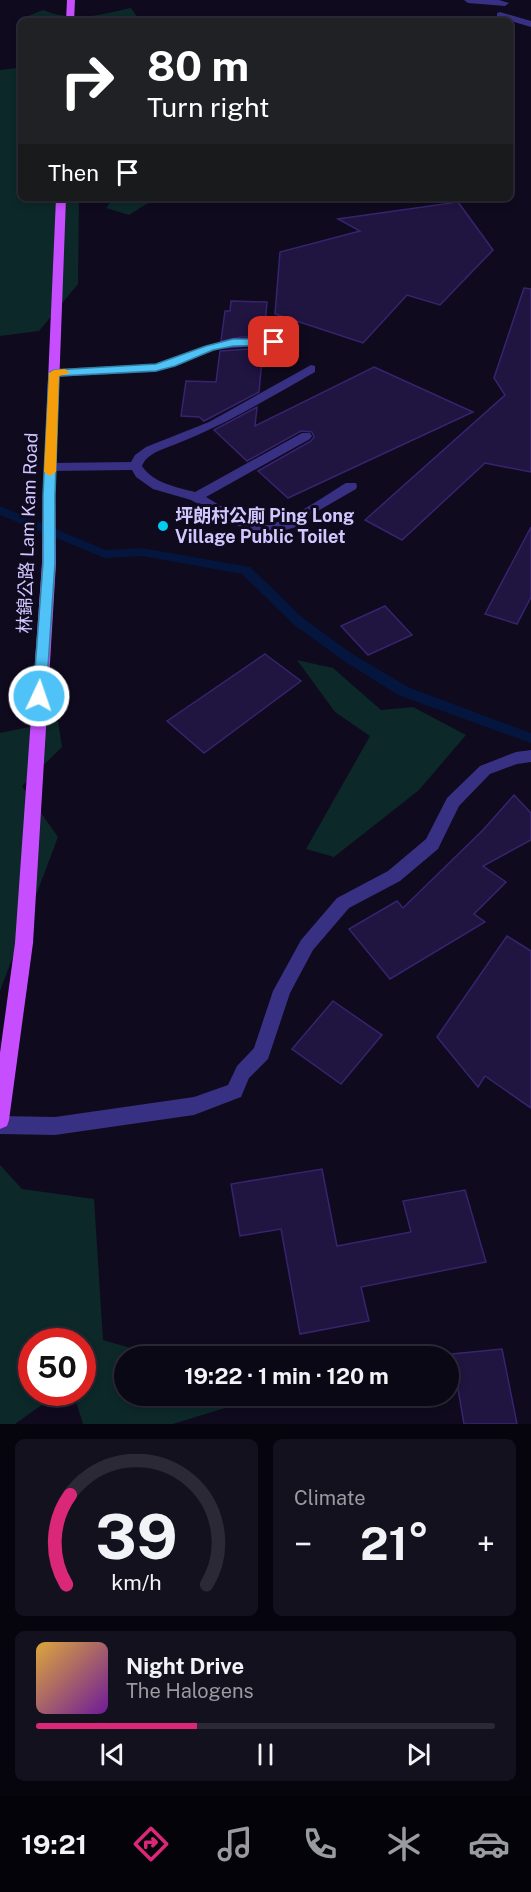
<!DOCTYPE html>
<html lang="en">
<head>
<meta charset="utf-8">
<style>
  :root { --surface:#0b0816; --page:#14111f; --text:#f1f3f6; --muted:#9a9aa1; --line:#2b2935; --accent:#db2777 }
  body { margin:0; font-family:"Public Sans","Noto Sans TC",sans-serif; background:var(--page); color:var(--text); height:100vh; display:flex; flex-direction:column; font-size:22px; white-space:nowrap }
  * { box-sizing:border-box; margin:0 }
  p { font-size:20px; color:var(--muted) }
  .icon { flex:none; width:33px; height:33px; fill:none; stroke:currentColor; stroke-width:2; stroke-linecap:round; stroke-linejoin:round }
  .map { position:relative; height:1424px; overflow:hidden }
  .details { display:flex; flex-direction:column; gap:15px; padding:15px; background:#06040c; flex:1 }
  .details>* { flex:none }
  .hud { position:absolute; left:18px; top:18px; width:495px; height:183px; border-radius:9px; box-shadow:0 3px 9px #0003,0 0 0 2px var(--line); background:#202124; color:#fff; overflow:hidden }
  .speed { position:absolute; left:18px; top:1328px; display:flex; gap:12px; font-size:30px; font-weight:700; text-align:center }
  .speed>* { display:grid; place-content:center; width:78px; height:78px; border-radius:50%; background:var(--surface); box-shadow:0 3px 9px #0003,0 0 0 2px var(--line); line-height:1 }
  .speed .limit { border:9px solid #d22; background:#fff; color:#111 }
  .pin { position:absolute; display:grid; place-items:center; width:51px; height:51px; color:#fff; margin:-26px; border-radius:12px; box-shadow:0 3px 9px #0006 }
  .me { position:absolute; width:66px; margin:-33px; rotate:3deg; stroke-linejoin:round; filter:drop-shadow(0 0 4px #0008) }
  .turn { display:flex; align-items:center; gap:21px; height:126px; padding:0 30px; font-size:27px }
  .turn .icon { width:78px; height:78px; stroke-width:2.5 }
  .turn b { display:block; font-size:42px; line-height:51px }
  .then { display:flex; align-items:center; height:57px; padding:0 30px; background:#0003; gap:12px; font-size:22px }
  .big { font-size:45px; font-weight:700; line-height:1.1 }
  .details .card { flex:1; display:flex; flex-direction:column; justify-content:center; gap:9px; min-width:0; padding:0 21px; border-radius:9px; background:var(--page) }
  .details .dial { align-items:center; gap:0 }
  .dial svg { height:156px; overflow:visible; fill:none; stroke:var(--line); stroke-width:7; stroke-linecap:round; text-anchor:middle }
  .dial text { fill:var(--text); stroke:none }
  .song { display:flex; align-items:center; gap:18px }
  .cover { width:72px; height:72px; border-radius:9px; background:linear-gradient(135deg,hsl(40 70% 55%),hsl(280 70% 35%)) }
  .played { height:6px; border-radius:3px; background:linear-gradient(90deg,var(--accent) 35%,var(--line) 35%) }
  .keys { display:flex; justify-content:space-around; direction:ltr }
  .heat { display:flex; justify-content:space-between; align-items:center; font-size:33px; direction:ltr }
  .details .tiles { flex:1; display:grid; gap:15px; grid-template-columns:1fr 1fr }
  .card:last-child { grid-column:span 2 }
  .trip { position:absolute; left:114px; top:1346px; width:345px; height:60px; border-radius:30px; background:var(--surface); box-shadow:0 3px 9px #0003,0 0 0 2px var(--line); font-weight:700; line-height:60px; text-align:center }
  .tabs { display:flex; height:96px; justify-content:space-around; align-items:center; background:#040309; color:var(--muted) }
  .tabs .icon { width:42px; height:42px }
  .tabs .current { color:var(--accent) }
  .tabs b { font-size:27px; color:var(--text) }
  .map>svg:first-child { display:block }
  .green { fill:#0c2829 }
  .lines { fill:none; stroke-linecap:round; stroke-linejoin:round }
  .stream { fill:#04163d; fill-rule:evenodd }
  .building { fill:#201441; stroke:#37246f; stroke-width:1.5 }
  .minor { fill:#383082; fill-rule:evenodd }
  .major { fill:#c74eff; fill-rule:evenodd }
  .route { fill:#4fc3f7; stroke:#337fa1; stroke-width:1.5 }
  .slow { fill:#f59e0b }
  .poi-dot { fill:#00ccf2; stroke:#0f0a1e; stroke-width:2 }
  .labels { text-anchor:middle; stroke-width:6; stroke-linejoin:round; paint-order:stroke }
  .poi-label { font-size:18px; font-weight:bold; fill:#d1c7ff; stroke:#0f0a1e; text-anchor:start }
  .street-label { font-size:18px; fill:#d1c7ff; stroke:#0f0a1e }
</style>
</head>
<body>
<div class="map">
<svg width="531" height="1424" viewBox="0 0 531 1424">
  <rect width="100%" height="100%" fill="#0f0a1e"/>
  <g class="green">
    <path d="M 131,8 L 140,21 L 31,21 L 28,16 L 43,10 C 76,23 98,15 131,8 Z"/>
    <path d="M 16,68 L 21,71 L 21,198 L 79,198 L 78,284 L 39,331 L 0,336 L 0,70 Z"/>
    <path d="M 114,198 L 156,198 L 129,215 L 106,208 Z"/>
    <path d="M 297,660 L 333,668 L 381,710 L 413,707 L 466,735 L 419,790 L 334,857 L 306,849 L 370,736 L 335,712 Z"/>
    <path d="M 58,721 L 62,747 L 22,786 L 58,837 L 0,991 L 0,733 Z"/>
    <path d="M 0,1165 L 22,1189 L 94,1199 L 103,1340 L 158,1356 L 124,1356 L 124,1395 L 233,1395 L 238,1404 L 173,1424 L 83,1424 L 73,1392 L 82,1392 L 82,1341 L 32,1341 L 32,1392 L 60,1392 L 15,1424 L 0,1424 Z"/>
  </g>
  <g class="lines">
    <path class="stream" d="M 0,506 L 106,550 L 142,548 L 250,567 L 303,618 L 351,653 L 408,687 L 531,733 L 531,743 L 398,695 L 341,659 L 293,624 L 242,574 L 142,556 L 105,558 L 0,515 Z"/>
  </g>
  <g class="building">
    <path d="M 458,202 L 493,250 L 440,305 L 407,295 L 363,343 L 275,314 L 280,252 L 360,231 L 338,219 Z"/>
    <path d="M 524,288 L 531,289 L 531,472 L 485,463 L 402,540 L 365,520 L 505,395 L 494,378 Z"/>
    <path d="M 231,301 L 267,302 L 264,337 L 241,337 L 221,341 L 225,311 L 230,311 Z"/>
    <path d="M 263,348 L 259,392 L 204,421 L 199,417 L 181,416 L 186,381 L 216,382 L 220,351 Z"/>
    <path d="M 374,367 L 473,412 L 288,498 L 258,471 L 311,441 L 314,437 L 312,432 L 301,431 L 247,461 L 214,430 L 257,407 L 255,426 Z"/>
    <path d="M 531,527 L 531,597 L 517,624 L 485,614 Z"/>
    <path d="M 385,606 L 412,635 L 368,655 L 341,626 Z"/>
    <path d="M 265,654 L 301,681 L 204,753 L 167,721 Z"/>
    <path d="M 514,795 L 531,813 L 531,840 L 483,866 L 506,882 L 474,914 L 485,922 L 390,979 L 349,929 L 397,901 L 403,908 L 483,830 Z"/>
    <path d="M 507,936 L 531,951 L 531,1108 L 485,1076 L 478,1087 L 437,1037 Z"/>
    <path d="M 333,1001 L 382,1035 L 341,1084 L 292,1049 Z"/>
    <path d="M 322,1169 L 337,1246 L 411,1232 L 403,1201 L 465,1190 L 486,1262 L 361,1287 L 369,1321 L 300,1334 L 281,1229 L 240,1236 L 231,1184 Z"/>
    <path d="M 502,1349 L 517,1424 L 464,1424 L 452,1354 Z"/>
  </g>
  <g class="lines">
    <g class="minor">
      <path d="M 464,0 L 499,0 L 509,3 L 505,6 L 468,3 Z"/>
      <path d="M 500,12 L 531,21 L 531,27 L 497,17 L 497,13 Z"/>
      <path d="M 241,339 L 274,339 L 280,342 L 274,345 L 219,349 L 156,372 L 54,377 L 48,373 L 54,369 L 155,364 L 205,346 Z"/>
      <path d="M 311,365 L 315,366 L 315,372 C 269,398 225,425 176,444 C 164,449 147,453 142,466 C 153,483 176,487 195,492 L 302,433 L 310,433 L 312,436 L 310,439 L 206,497 C 222,506 242,521 260,525 C 279,529 327,494 346,483 L 356,483 L 357,486 L 356,489 L 304,519 L 296,527 L 275,533 L 260,534 L 242,528 L 191,500 L 153,489 L 136,477 L 132,470 L 50,471 L 44,467 L 50,463 L 131,462 L 135,455 L 146,447 L 209,422 Z"/>
      <path d="M 531,750 L 531,762 L 517,764 L 490,774 L 459,806 L 438,849 L 400,881 L 349,908 L 313,950 L 290,993 L 268,1059 L 249,1078 L 241,1097 L 194,1115 L 55,1135 L 0,1134 L 0,1116 L 55,1117 L 194,1097 L 228,1085 L 237,1066 L 254,1048 L 273,991 L 301,940 L 337,898 L 388,871 L 426,839 L 447,798 L 480,766 L 516,752 Z"/>
    </g>
    <g class="major">
      <path d="M 67,0 L 75,0 L 74,21 L 66,21 Z"/>
      <path d="M 56,198 L 66,198 L 55,495 L 56,563 L 33,943 L 9,1120 L 7,1126 L 0,1129 L 0,1053 L 15,943 L 42,563 L 43,495 Z"/>
    </g>
  </g>
  <path class="route" d="M 233,339 L 274,339 L 279,342 L 274,345 L 233,346 L 213,350 L 175,366 L 156,371 L 59,376 L 55,495 L 55,563 L 46,696 L 44,700 L 35,700 L 33,696 L 43,563 L 43,495 L 49,373 L 54,370 L 156,364 L 206,346 Z"/>
  <path class="slow" d="M 65,369 L 70,373 L 59,376 L 56,472 L 50,476 L 44,472 L 49,373 L 54,370 Z"/>
  <circle class="poi-dot" cx="163" cy="526" r="6"/>
  <g class="labels">
    <g class="poi-label">
      <text x="175" y="522">坪朗村公廁 Ping Long<tspan x="175" dy="21">Village Public Toilet</tspan></text>
    </g>
    <g class="street-label">
      <text transform="translate(28 533) rotate(-88)" y="6">林錦公路 Lam Kam Road</text>
    </g>
  </g>
</svg>
<div class="speed"><div class="limit">50</div></div>
<div class="pin" style="left:274px;top:342px;background:#d93025"><svg class="icon" aria-label="arrive" viewBox="0 0 24 24"><path d="M6 21V4h12l-3 4 3 4H6"/></svg></div>
<svg class="me" style="left:39px;top:696px" viewBox="-20 -20 40 40"><circle r="17" fill="#4fc3f7" stroke="#fff" stroke-width="3"/><path d="M0-11L8 9 0 5-8 9z" fill="#fff"/></svg>
<div class="trip">19:22 · 1 min · 120 m</div>
<div class="hud">
<div class="turn"><svg class="icon" aria-label="right" viewBox="0 0 24 24"><path d="M7 20v-9h11M14 6l5 5-5 5"/></svg><div><b>80 m</b>Turn right</div></div>
<div class="then">Then<svg class="icon" aria-label="arrive" viewBox="0 0 24 24"><path d="M6 21V4h12l-3 4 3 4H6"/></svg></div>
</div>
</div>
<section class="details">
<div class="tiles">
<div class="card dial"><svg viewBox="0 0 100 80">
<path d="M14 69A42 42 0 1 1 86 69"/>
<path d="M14 69A42 42 0 0 1 16 23" stroke="#db2777"/>
<text x="50" y="56" font-size="32" font-weight="700">39</text>
<text x="50" y="72" font-size="11">km/h</text>
</svg></div>
<div class="card"><p>Climate</p>
<div class="heat"><a>−</a><b class="big">21°</b><a>+</a></div>
</div>
<div class="card">
<div class="song"><i class="cover"></i><div><b>Night Drive</b><p>The Halogens</p></div></div>
<div class="played"></div>
<div class="keys"><svg class="icon" aria-label="previous" viewBox="0 0 24 24"><path d="M18 5L8 12l10 7zM5 5v14"/></svg><svg class="icon" aria-label="pause" viewBox="0 0 24 24"><path d="M8 5v14M16 5v14"/></svg><svg class="icon" aria-label="next" viewBox="0 0 24 24"><path d="M6 5l10 7-10 7zM19 5v14"/></svg></div>
</div>
</div>
</section>
<nav class="tabs">
<b>19:21</b>
<svg class="icon current" aria-label="directions" viewBox="0 0 24 24"><path d="M12 3l9 9-9 9-9-9zM9 14v-3h6M13 9l2 2-2 2"/></svg>
<svg class="icon" aria-label="music" viewBox="0 0 24 24"><path d="M9 18V5l10-2v13"/><circle cx="6" cy="18" r="3"/><circle cx="16" cy="16" r="3"/></svg>
<svg class="icon" aria-label="phone" viewBox="0 0 24 24"><path d="M5 4h4l2 5-3 2q2 4 5 5l2-3 5 2v4C11 20 4 13 5 4z"/></svg>
<svg class="icon" aria-label="climate" viewBox="0 0 24 24"><path d="M12 3v18M4 7l16 10M4 17L20 7"/></svg>
<svg class="icon" aria-label="car" viewBox="0 0 24 24"><path d="M5 17H2v-5l4-1 3-4h7l3 4 3 1v5h-3M9 17h6M6 11h13"/><circle cx="7" cy="17" r="2"/><circle cx="17" cy="17" r="2"/></svg>
</nav>
</body>
</html>
